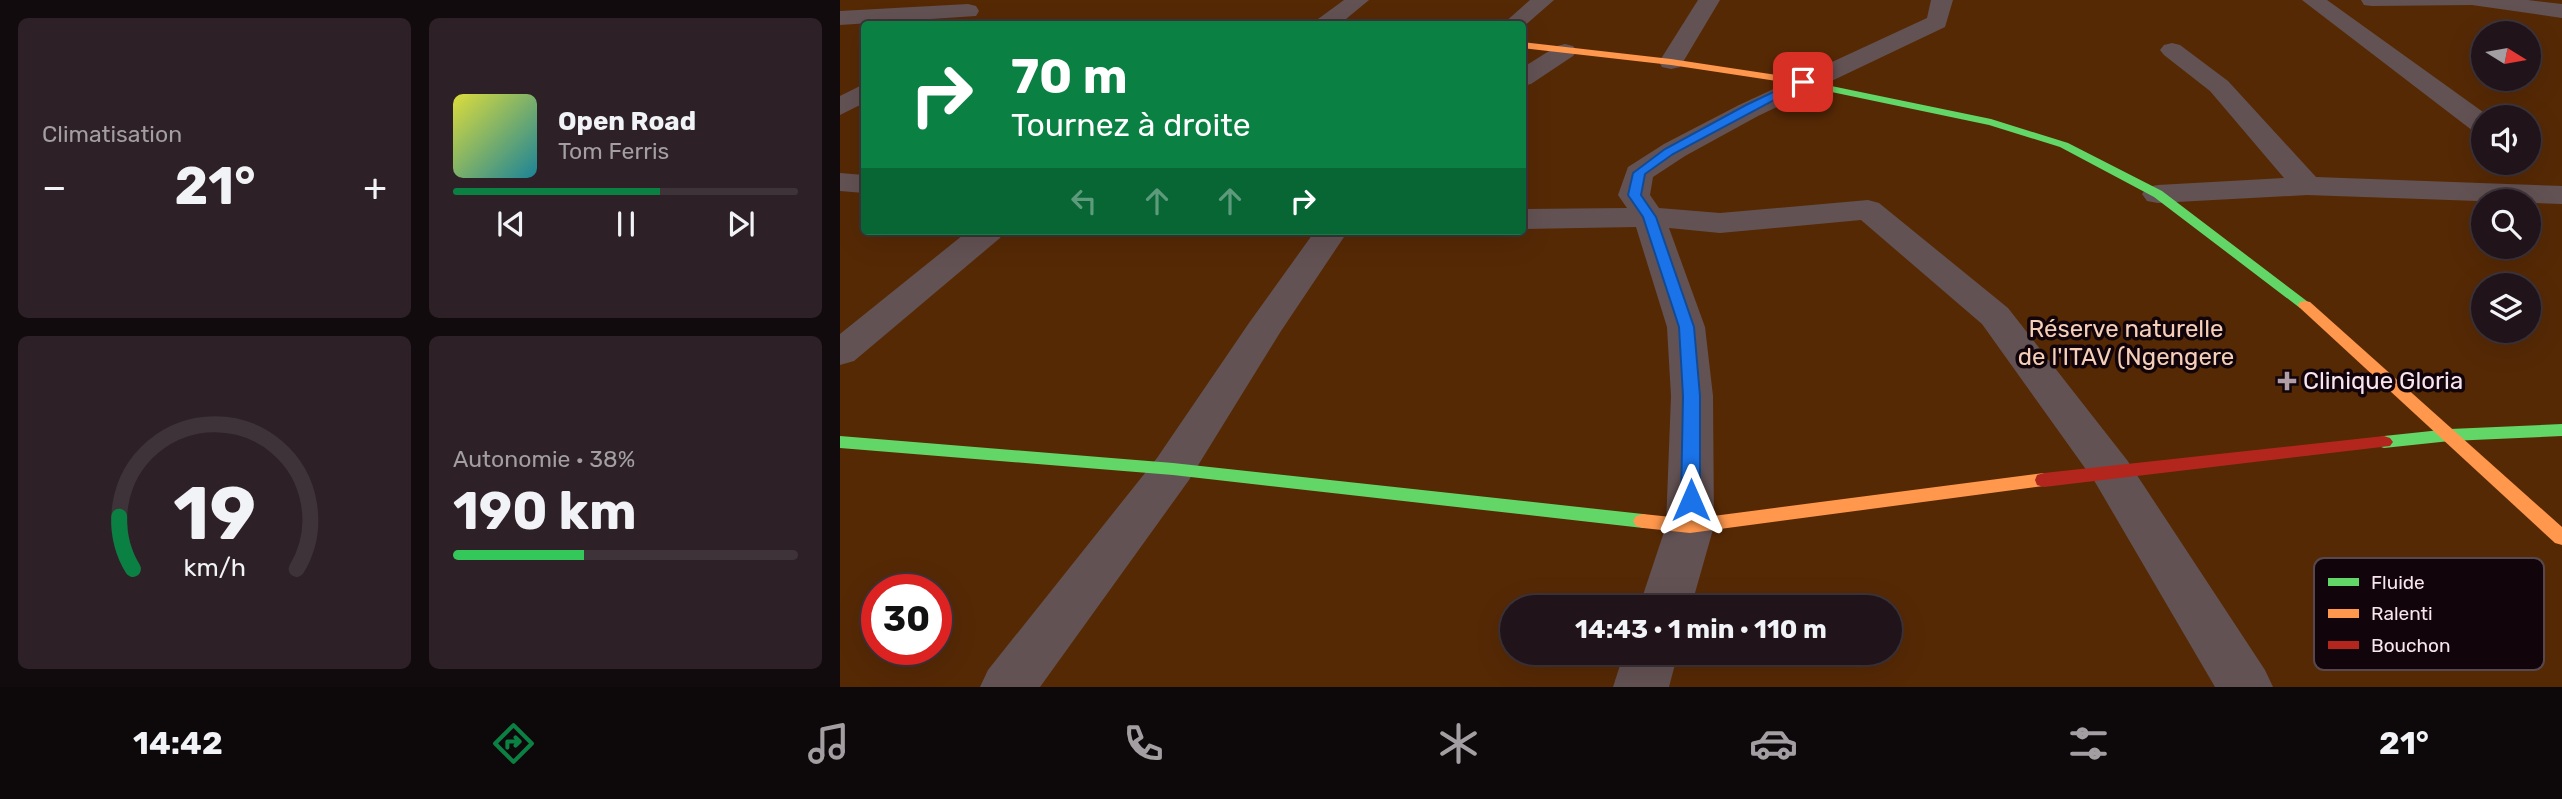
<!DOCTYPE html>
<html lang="fr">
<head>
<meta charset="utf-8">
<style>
  :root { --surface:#20141a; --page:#2d2127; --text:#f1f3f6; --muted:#a29ea2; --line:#3d3339; --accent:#0b8043 }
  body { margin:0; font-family:Rubik,sans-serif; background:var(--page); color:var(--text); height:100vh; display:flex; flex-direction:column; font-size:26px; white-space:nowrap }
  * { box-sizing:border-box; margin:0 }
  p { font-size:23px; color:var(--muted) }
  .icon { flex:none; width:38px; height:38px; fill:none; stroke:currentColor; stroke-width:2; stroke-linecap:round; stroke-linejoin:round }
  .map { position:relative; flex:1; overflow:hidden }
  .drawer { display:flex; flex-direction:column; gap:18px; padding:18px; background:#120b0e; width:840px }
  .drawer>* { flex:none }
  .banner { position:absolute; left:21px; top:21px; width:665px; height:214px; border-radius:7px; box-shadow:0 7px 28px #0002,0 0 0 2px var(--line); background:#0b8043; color:#fff; overflow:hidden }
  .needle { width:46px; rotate:101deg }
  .controls { position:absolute; left:1631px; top:21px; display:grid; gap:14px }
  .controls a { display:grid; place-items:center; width:70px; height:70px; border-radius:50%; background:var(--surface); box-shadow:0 7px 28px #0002,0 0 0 2px var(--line); font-size:35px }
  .speed { position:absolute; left:21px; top:574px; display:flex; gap:14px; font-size:35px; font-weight:700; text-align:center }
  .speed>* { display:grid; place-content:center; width:91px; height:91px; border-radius:50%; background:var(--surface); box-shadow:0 7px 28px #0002,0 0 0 2px var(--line); line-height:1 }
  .speed .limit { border:10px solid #d22; background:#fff; color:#111 }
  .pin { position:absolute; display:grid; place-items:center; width:60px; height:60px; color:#fff; margin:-30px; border-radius:14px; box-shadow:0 4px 10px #0006 }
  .me { position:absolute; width:77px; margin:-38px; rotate:0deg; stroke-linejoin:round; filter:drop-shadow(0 0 5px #0008) }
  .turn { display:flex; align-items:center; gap:24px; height:147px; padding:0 35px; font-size:32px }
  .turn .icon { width:91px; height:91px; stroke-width:2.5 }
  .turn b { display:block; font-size:49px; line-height:60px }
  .lanes { display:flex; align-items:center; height:66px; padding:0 35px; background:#0003; justify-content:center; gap:35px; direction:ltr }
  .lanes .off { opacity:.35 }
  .big { font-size:52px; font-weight:700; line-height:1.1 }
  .drawer .tile { flex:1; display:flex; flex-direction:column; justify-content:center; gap:10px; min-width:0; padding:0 24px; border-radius:10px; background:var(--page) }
  .drawer .dial { align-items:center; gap:0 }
  .dial svg { height:182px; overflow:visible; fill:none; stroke:var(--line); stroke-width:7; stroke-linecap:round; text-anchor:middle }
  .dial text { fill:var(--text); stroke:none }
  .song { display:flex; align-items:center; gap:21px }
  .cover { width:84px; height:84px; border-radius:10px; background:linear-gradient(135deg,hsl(60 70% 55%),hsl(190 70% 35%)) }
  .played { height:7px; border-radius:4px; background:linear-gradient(90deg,var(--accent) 60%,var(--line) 60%) }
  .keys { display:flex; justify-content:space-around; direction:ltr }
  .heat { display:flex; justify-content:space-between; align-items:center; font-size:38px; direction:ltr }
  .charge { height:10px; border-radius:5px; background:linear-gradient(90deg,#34c759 38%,var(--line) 0) }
  .drawer .tiles { flex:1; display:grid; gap:18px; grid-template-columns:repeat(2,1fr) }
  .trip { position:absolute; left:660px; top:595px; width:402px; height:70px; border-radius:35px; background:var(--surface); box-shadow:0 7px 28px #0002,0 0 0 2px var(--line); font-weight:700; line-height:70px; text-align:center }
  .tab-bar { display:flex; height:112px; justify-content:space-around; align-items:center; background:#0d080a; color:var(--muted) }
  .tab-bar .icon { width:49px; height:49px }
  .tab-bar .current { color:var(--accent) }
  .tab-bar b { font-size:32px; color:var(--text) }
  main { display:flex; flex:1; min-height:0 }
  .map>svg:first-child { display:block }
  .green { fill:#562905; fill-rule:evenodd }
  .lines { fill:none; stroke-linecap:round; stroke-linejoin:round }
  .street { fill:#635253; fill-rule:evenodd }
  .fast { fill:#63d668; fill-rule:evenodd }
  .slow { fill:#ff974d; fill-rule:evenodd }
  .jam { fill:#b3261e; fill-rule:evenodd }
  .route { fill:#1a73e8; stroke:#114b97; stroke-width:2 }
  .poi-dot { fill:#b19ea7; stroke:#11050b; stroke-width:2.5 }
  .labels { text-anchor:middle; stroke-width:7; stroke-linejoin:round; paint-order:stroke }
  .park-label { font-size:24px; fill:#f5cfb7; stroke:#11050b }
  .poi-label { font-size:24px; fill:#f9e5ee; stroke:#11050b; text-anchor:start }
  .key { fill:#11050b; stroke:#57484f; stroke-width:2 }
  .key-label { font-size:19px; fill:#f9e5ee }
</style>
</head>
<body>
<main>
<section class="drawer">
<div class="tiles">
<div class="tile"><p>Climatisation</p>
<div class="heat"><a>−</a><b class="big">21°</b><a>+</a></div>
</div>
<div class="tile">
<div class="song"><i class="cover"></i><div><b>Open Road</b><p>Tom Ferris</p></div></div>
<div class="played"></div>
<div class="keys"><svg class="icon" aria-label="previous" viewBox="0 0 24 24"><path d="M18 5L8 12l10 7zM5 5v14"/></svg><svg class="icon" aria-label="pause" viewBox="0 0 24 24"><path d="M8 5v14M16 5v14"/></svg><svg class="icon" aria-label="next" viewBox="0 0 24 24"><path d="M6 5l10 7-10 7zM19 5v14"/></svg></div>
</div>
<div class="tile dial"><svg viewBox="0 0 100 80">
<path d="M14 69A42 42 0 1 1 86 69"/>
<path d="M14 69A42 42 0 0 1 8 46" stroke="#0b8043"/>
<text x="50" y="56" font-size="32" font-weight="700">19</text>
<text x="50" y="72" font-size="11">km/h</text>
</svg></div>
<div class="tile"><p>Autonomie · 38%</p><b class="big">190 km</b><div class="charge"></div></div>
</div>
</section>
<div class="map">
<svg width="1722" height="687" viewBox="0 0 1722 687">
  <rect width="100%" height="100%" fill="#2a1b23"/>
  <path class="green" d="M 0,0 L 1722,0 L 1722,687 L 0,687 ZM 24,24 L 682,24 L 682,231 L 24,231 ZM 1643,33 L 1689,33 L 1689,79 L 1643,79 ZM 1643,117 L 1689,117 L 1689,163 L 1643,163 ZM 1643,201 L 1689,201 L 1689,247 L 1643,247 ZM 1643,285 L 1689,285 L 1689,331 L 1643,331 ZM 37,590 L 96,590 L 96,649 L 37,649 ZM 672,607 L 1050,607 L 1050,653 L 672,653 Z"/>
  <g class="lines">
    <g class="street">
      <path d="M 504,0 L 529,0 L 500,24 L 475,24 L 478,19 Z"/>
      <path d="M 690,0 L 714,0 L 682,28 L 682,24 L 663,24 Z"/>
      <path d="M 858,0 L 880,0 L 840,67 L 831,69 L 822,67 L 819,62 Z"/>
      <path d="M 1091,0 L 1113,0 L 1105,27 L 918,116 L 845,156 L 813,177 L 810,195 L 819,208 L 880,213 L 1028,200 L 1039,203 L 1168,308 L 1287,460 L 1425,670 L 1433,687 L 1375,687 L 1255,482 L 1142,324 L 1021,220 L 880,233 L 829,228 L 865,327 L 873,396 L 874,526 L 851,607 L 799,607 L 826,526 L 831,396 L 827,327 L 796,227 L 682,229 L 682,209 L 787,208 L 778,195 L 788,167 L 824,144 L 899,105 L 1087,18 Z"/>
      <path d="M 1462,0 L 1487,0 L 1650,117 L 1643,117 L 1643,133 L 1633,131 Z"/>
      <path d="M 1521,0 L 1688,0 L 1722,4 L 1722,18 L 1632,5 L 1532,6 L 1524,5 Z"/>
      <path d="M 128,4 L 136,6 L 139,11 L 136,16 L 0,25 L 0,11 Z"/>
      <path d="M 1332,43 L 1340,45 L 1388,81 L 1476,177 L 1722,186 L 1722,204 L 1467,195 L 1318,203 L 1307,201 L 1302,194 L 1307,187 L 1318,185 L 1444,178 L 1370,91 L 1324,55 L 1320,50 L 1324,45 Z"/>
      <path d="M 725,44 L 733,46 L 737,51 L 733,56 L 691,84 L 682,86 L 682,68 L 717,46 Z"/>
      <path d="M 24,84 L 24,103 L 0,115 L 0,96 Z"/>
      <path d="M 0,173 L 24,175 L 24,193 L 0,191 Z"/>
      <path d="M 128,231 L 164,231 L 160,238 L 14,361 L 0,365 L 0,334 Z"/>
      <path d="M 475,231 L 508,231 L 441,331 L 349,480 L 200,687 L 140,687 L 148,670 L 317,458 L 409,323 Z"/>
      <path d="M 784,653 L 838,653 L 829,687 L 773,687 Z"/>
    </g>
    <g class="fast">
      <path d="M 943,76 L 1151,119 L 1228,143 L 1322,191 L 1472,305 L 1470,308 L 1460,308 L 1314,197 L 1220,147 L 1149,125 L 939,81 L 939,77 Z"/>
      <path d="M 1722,424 L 1722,436 L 1610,441 L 1544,448 L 1538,446 L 1535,442 L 1538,438 L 1544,436 L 1610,429 Z"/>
      <path d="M 0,436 L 333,463 L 803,514 L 810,516 L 813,521 L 810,526 L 803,528 L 333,475 L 0,448 Z"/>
    </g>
    <g class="slow">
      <path d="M 682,42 L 831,59 L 943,76 L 948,79 L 943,82 L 831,65 L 682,48 Z"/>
      <path d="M 1465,301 L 1470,302 L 1722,527 L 1722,545 L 1715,543 L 1460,308 L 1458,305 L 1460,302 Z"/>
      <path d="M 1204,473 L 1211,475 L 1213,480 L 1211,485 L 850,533 L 803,528 L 796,526 L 793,521 L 796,516 L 803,514 L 850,519 Z"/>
    </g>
    <path class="jam" d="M 1544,436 L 1550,438 L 1553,442 L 1550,446 L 1204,487 L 1197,485 L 1195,480 L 1197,475 L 1204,473 Z"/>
  </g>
  <path class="route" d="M 959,80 L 968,82 L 833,154 L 805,174 L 801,195 L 816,217 L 854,327 L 860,396 L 860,500 L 857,505 L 844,505 L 841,500 L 843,396 L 839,327 L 803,217 L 788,195 L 793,173 L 825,149 L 906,105 Z"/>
  <path class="poi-dot" d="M1443.5 370.5h7v7h7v7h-7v7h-7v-7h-7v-7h7z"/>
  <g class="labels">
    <g class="park-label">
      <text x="1286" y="337">Réserve naturelle<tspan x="1286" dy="28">de l'ITAV (Ngengere</tspan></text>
    </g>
    <g class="poi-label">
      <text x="1463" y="389">Clinique Gloria</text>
    </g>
  </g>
  <rect x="1474" y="558" width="230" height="112" rx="10" class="key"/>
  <rect x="1488" y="578" width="31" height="8" fill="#63d668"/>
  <rect x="1488" y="609" width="31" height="9" fill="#ff974d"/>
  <rect x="1488" y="641" width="31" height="8" fill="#b3261e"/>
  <g class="key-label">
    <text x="1531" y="589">Fluide</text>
    <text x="1531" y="620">Ralenti</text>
    <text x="1531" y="652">Bouchon</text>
  </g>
</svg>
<div class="controls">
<a><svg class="needle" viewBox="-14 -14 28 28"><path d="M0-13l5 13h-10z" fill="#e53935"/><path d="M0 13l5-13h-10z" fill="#a29ea2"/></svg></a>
<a><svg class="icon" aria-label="sound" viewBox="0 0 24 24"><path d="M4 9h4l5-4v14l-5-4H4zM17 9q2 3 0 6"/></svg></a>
<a><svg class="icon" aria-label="search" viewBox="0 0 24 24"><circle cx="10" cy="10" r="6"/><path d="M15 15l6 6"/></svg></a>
<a><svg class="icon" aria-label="layers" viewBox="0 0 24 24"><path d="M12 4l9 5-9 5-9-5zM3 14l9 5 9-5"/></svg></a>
</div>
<div class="speed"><div class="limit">30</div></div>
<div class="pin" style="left:963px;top:82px;background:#d93025"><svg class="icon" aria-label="arrive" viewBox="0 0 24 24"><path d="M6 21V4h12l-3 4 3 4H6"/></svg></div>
<svg class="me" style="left:851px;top:500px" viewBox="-20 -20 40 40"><path d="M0-17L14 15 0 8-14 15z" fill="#1a73e8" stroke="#fff" stroke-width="4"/></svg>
<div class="trip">14:43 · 1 min · 110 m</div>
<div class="banner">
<div class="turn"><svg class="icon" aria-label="right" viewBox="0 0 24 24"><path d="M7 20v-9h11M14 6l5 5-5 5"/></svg><div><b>70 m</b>Tournez à droite</div></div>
<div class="lanes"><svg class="icon off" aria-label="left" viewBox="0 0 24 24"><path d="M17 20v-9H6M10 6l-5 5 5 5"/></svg><svg class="icon off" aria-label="ahead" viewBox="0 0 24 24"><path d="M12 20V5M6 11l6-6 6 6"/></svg><svg class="icon off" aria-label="ahead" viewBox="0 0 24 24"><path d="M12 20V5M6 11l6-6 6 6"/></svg><svg class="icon" aria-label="right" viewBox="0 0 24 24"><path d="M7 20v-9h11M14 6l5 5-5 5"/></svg></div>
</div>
</div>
</main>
<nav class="tab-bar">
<b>14:42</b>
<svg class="icon current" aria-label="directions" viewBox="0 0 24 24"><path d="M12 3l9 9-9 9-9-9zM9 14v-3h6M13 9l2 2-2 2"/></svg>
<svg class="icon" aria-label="music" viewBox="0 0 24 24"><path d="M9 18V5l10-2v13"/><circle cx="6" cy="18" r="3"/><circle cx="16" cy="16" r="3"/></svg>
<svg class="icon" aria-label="phone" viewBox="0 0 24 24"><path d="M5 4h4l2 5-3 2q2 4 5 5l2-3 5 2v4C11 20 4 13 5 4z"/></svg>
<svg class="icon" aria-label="climate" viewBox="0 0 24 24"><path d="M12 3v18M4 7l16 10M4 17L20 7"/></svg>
<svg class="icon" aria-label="car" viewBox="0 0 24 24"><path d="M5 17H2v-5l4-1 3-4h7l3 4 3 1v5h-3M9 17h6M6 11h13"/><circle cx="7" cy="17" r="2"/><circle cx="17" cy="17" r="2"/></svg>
<svg class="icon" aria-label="filters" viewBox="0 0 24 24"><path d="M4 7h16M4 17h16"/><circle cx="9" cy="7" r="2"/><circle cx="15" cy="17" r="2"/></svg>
<b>21°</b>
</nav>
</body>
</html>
